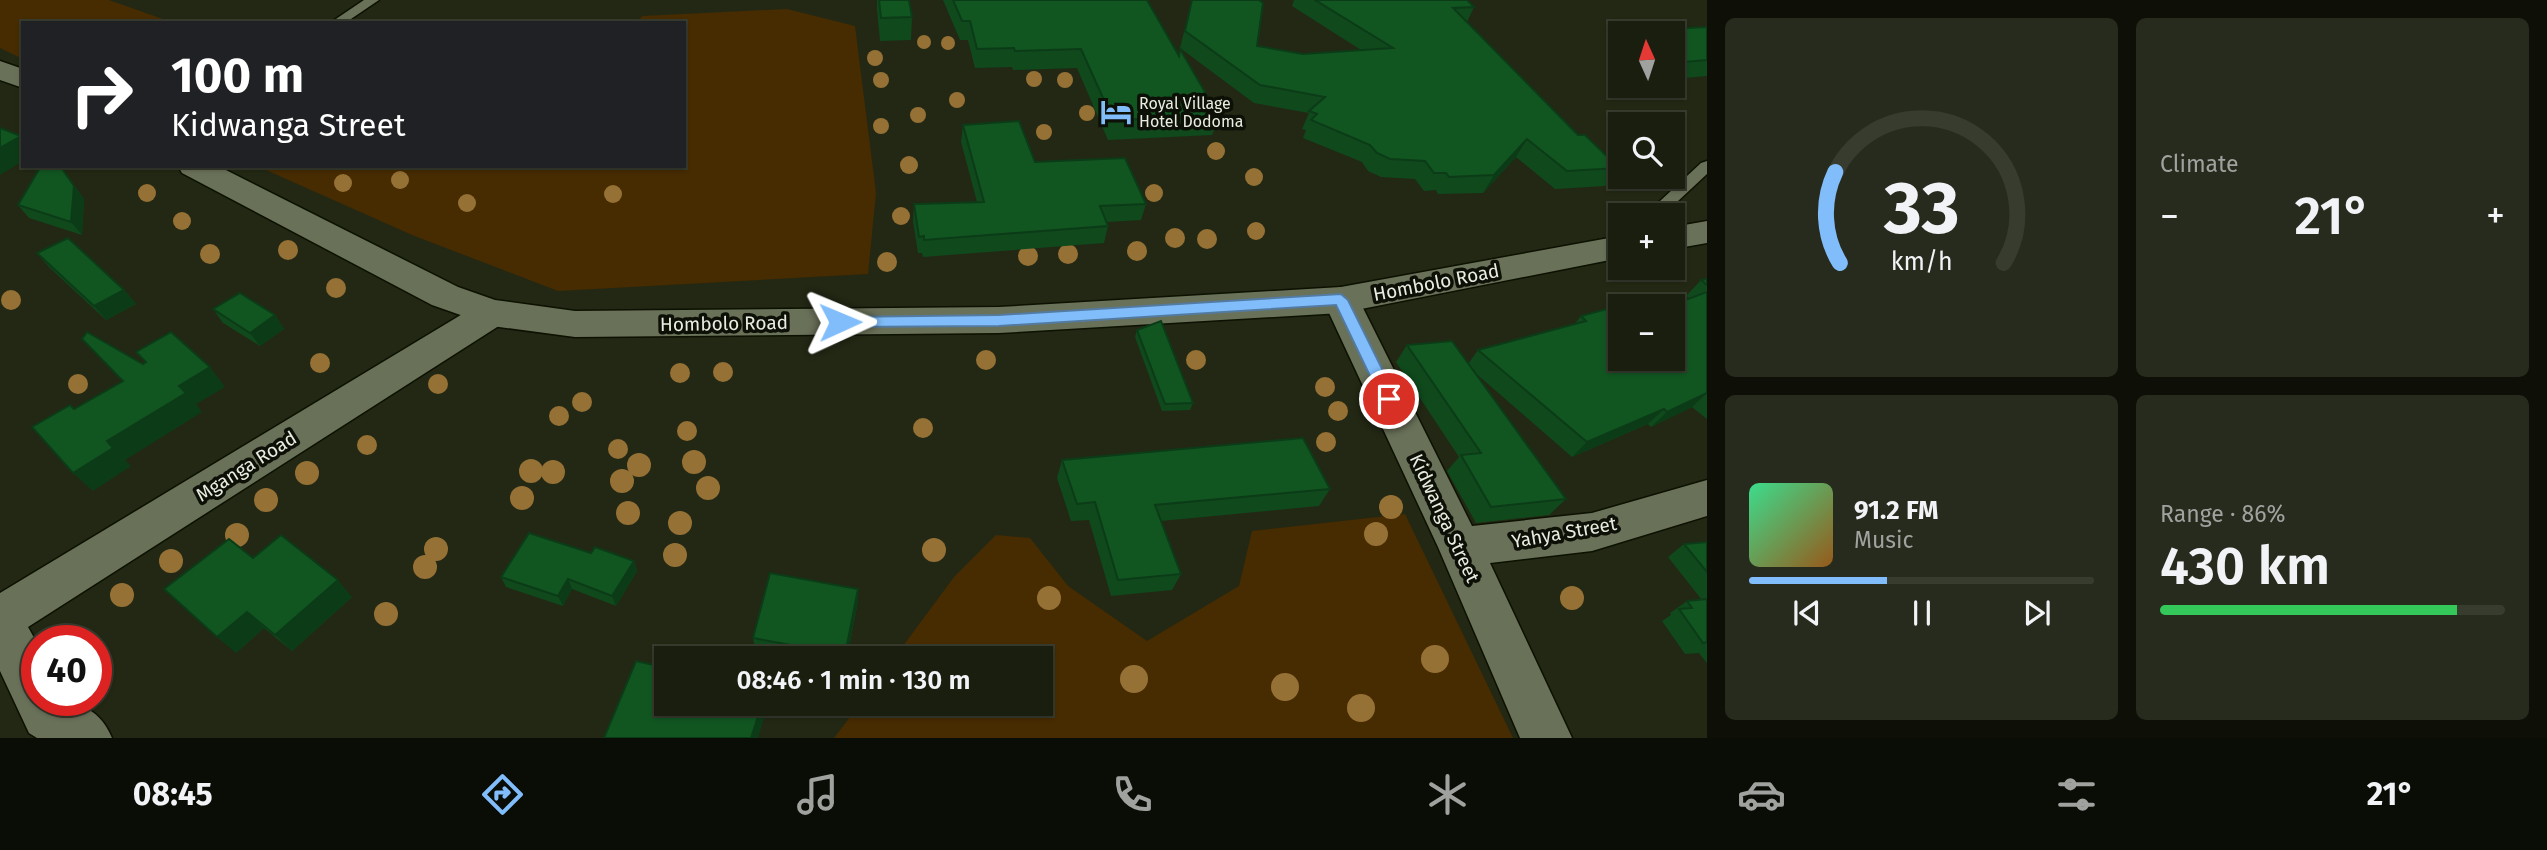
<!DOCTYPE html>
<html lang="en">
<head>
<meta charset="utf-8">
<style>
  :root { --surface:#1a1e0f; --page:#272b1d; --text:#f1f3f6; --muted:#9fa29e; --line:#383c2f; --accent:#80bdfa }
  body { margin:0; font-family:"Fira Sans",sans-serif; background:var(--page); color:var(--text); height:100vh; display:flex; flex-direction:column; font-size:26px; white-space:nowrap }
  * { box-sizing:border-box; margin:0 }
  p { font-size:23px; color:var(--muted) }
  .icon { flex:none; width:38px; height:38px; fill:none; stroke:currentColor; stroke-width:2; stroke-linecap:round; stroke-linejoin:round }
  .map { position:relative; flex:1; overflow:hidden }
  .sheet { display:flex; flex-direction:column; gap:18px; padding:18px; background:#0e1008; width:840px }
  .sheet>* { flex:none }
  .top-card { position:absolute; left:21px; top:21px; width:665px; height:147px; border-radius:0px; box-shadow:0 2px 5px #0004,0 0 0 2px var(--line); background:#202124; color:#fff; overflow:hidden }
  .needle { width:46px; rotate:357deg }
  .fabs { position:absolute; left:1608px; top:21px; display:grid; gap:14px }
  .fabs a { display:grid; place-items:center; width:77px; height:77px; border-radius:0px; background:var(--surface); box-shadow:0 2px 5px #0004,0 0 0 2px var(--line); font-size:35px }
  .speed { position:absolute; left:21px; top:625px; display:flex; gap:14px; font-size:35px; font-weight:700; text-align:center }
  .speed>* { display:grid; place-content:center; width:91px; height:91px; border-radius:50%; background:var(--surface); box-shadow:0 2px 5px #0004,0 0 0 2px var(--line); line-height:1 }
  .speed .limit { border:10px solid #d22; background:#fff; color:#111 }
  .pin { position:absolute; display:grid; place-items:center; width:60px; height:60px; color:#fff; margin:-30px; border:4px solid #fff; border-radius:50%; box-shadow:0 2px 7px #0007 }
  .me { position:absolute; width:77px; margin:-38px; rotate:89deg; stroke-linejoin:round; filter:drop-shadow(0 0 5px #0008) }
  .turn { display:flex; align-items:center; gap:24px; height:147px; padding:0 35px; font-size:32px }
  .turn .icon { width:91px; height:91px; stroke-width:2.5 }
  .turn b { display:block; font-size:49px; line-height:60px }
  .big { font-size:52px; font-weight:600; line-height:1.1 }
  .sheet .card { flex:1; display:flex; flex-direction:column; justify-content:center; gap:10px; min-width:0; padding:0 24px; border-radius:10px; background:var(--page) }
  .sheet .dial { align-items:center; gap:0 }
  .dial svg { height:182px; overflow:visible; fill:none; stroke:var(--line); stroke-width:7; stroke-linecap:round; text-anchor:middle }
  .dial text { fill:var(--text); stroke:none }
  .song { display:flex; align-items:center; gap:21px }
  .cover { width:84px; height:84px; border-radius:10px; background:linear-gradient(135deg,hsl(150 70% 55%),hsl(30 70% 35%)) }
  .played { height:7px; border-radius:4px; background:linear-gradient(90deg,var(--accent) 40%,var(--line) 40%) }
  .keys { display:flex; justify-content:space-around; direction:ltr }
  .heat { display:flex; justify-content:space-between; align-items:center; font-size:38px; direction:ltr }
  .charge { height:10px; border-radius:5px; background:linear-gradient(90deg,#34c759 86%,var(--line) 0) }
  .sheet .tiles { flex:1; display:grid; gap:18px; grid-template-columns:repeat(2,1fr) }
  .trip { position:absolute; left:654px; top:646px; width:399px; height:70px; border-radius:0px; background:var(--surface); box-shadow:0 2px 5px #0004,0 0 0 2px var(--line); font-weight:600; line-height:70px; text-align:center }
  .tab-bar { display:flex; height:112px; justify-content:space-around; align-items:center; background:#0a0c06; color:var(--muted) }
  .tab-bar .icon { width:49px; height:49px }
  .tab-bar .selected { color:var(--accent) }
  .tab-bar b { font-size:32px; color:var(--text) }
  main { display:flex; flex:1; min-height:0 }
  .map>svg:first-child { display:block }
  .green { fill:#472b01 }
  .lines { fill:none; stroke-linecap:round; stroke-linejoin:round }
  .service-casing { stroke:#0c1101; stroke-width:3 }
  .minor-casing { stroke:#0c1101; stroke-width:3 }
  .tertiary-casing { stroke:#0c1101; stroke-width:3 }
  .service { fill:#6a7159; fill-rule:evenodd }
  .minor { fill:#6a7159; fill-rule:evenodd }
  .tertiary { fill:#6a7159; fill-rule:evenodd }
  .tree { fill:#967135 }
  .wall { fill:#0f491c }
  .shaded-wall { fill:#0c3c17 }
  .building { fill:#115521; stroke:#0c3c17; stroke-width:2 }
  .route { fill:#80bdfa; stroke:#537ba2; stroke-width:2 }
  .labels { text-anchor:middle; stroke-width:7; stroke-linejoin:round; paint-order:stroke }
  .far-poi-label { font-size:16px; fill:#e9ede0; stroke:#0d1007; text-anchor:start }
  .street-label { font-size:19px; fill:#e9ede0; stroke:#0d1007 }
</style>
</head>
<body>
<main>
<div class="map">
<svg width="1707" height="738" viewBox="0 0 1707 738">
  <rect width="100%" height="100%" fill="#232814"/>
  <g class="green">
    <path d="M 0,0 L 109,0 L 174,23 L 23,23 L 23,59 L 0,48 Z"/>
    <path d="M 787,9 L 855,26 L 876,193 L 868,274 L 558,291 L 412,235 L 257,166 L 684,166 L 684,23 L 634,23 L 643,16 Z"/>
    <path d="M 1405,514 L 1513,738 L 834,738 L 860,704 L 1041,704 L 1041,658 L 894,658 L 954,577 L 996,535 L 1030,538 L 1068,586 L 1147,641 L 1239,586 L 1252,531 Z"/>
  </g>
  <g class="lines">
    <defs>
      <g id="service">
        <path d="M 364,0 L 379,0 L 345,23 L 330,23 Z"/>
        <path d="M 1707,161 L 1707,174 L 1663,215 L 1645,215 L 1701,163 Z"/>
      </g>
      <g id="minor">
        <path d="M 1341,287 L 1354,291 L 1359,300 L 1472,526 L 1592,513 L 1707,480 L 1707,516 L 1592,551 L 1490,563 L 1572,738 L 1520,738 L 1438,547 L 1323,300 L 1328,291 Z"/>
        <path d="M 492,300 L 505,304 L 510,313 L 505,322 L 28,627 L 37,643 L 37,700 C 71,700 98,704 112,738 L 37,738 L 29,733 L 0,671 L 0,593 L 479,304 Z"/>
      </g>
      <g id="tertiary">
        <path d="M 0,61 L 23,69 L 23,88 L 0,80 Z"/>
        <path d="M 178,166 L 218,166 L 458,287 L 495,300 L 575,311 L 999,307 L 1341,287 L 1620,236 L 1620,258 L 1341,313 L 999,333 L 575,337 L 492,326 L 432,305 L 182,173 Z"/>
        <path d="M 1707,221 L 1707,243 L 1673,249 L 1673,227 Z"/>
      </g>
    </defs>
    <use href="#service" class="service-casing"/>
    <use href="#minor" class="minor-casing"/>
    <use href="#tertiary" class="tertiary-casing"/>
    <use href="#service" class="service"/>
    <use href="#minor" class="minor"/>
    <use href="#tertiary" class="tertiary"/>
  </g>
  <g class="tree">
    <circle cx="924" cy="42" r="7"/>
    <circle cx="948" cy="43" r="7"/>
    <circle cx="875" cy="58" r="8"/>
    <circle cx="1034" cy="79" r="8"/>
    <circle cx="881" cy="80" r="8"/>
    <circle cx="1065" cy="80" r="8"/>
    <circle cx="957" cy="100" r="8"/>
    <circle cx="1087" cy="113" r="8"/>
    <circle cx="918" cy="115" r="8"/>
    <circle cx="881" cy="126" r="8"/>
    <circle cx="1044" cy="132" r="8"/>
    <circle cx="1216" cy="151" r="9"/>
    <circle cx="909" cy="165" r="9"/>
    <circle cx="1254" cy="177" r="9"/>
    <circle cx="400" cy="180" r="9"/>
    <circle cx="343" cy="183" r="9"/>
    <circle cx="147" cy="193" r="9"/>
    <circle cx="1154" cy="193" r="9"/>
    <circle cx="613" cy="194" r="9"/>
    <circle cx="467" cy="203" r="9"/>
    <circle cx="901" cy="216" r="9"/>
    <circle cx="182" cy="221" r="9"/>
    <circle cx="1256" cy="231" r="9"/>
    <circle cx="1175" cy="238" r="10"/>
    <circle cx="1207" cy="239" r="10"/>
    <circle cx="288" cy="250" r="10"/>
    <circle cx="1137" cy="251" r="10"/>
    <circle cx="210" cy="254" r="10"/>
    <circle cx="1068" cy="254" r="10"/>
    <circle cx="1028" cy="256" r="10"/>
    <circle cx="887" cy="262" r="10"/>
    <circle cx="336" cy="288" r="10"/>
    <circle cx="11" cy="300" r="10"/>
    <circle cx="986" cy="360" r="10"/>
    <circle cx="1196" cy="360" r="10"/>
    <circle cx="320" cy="363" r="10"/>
    <circle cx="723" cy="372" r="10"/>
    <circle cx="680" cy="373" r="10"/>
    <circle cx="78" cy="384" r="10"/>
    <circle cx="438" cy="384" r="10"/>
    <circle cx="1325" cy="387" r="10"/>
    <circle cx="582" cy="402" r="10"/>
    <circle cx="1338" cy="411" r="10"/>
    <circle cx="559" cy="416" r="10"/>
    <circle cx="923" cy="428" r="10"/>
    <circle cx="687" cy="431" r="10"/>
    <circle cx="1326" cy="442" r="10"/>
    <circle cx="367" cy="445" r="10"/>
    <circle cx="618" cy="449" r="10"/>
    <circle cx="694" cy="462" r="12"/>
    <circle cx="639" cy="465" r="12"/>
    <circle cx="531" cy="471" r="12"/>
    <circle cx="553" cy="472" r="12"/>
    <circle cx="307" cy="473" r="12"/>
    <circle cx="622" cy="481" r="12"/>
    <circle cx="708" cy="488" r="12"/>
    <circle cx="522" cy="498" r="12"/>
    <circle cx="266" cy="500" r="12"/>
    <circle cx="1391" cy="507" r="12"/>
    <circle cx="628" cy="513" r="12"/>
    <circle cx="680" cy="523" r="12"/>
    <circle cx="1376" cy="534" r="12"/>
    <circle cx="237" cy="535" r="12"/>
    <circle cx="436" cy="549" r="12"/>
    <circle cx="934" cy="550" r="12"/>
    <circle cx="675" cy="555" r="12"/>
    <circle cx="171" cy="561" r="12"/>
    <circle cx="425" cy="567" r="12"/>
    <circle cx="122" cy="595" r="12"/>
    <circle cx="1049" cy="598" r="12"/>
    <circle cx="1572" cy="598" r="12"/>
    <circle cx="386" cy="614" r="12"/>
    <circle cx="1435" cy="659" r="14"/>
    <circle cx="1134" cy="679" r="14"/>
    <circle cx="1285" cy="687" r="14"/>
    <circle cx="1361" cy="708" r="14"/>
  </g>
  <g class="wall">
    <path d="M 877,0 L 909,0 L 912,17 L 911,40 L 880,41 L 877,9 Z"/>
    <path d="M 943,0 L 1147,0 L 1179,55 L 1219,116 L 1212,135 L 1108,140 L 1077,68 L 1013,70 L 1012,67 L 975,68 L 968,40 L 960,40 Z"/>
    <path d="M 1192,0 L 1257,46 L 1303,54 L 1361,50 L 1292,6 L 1294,0 L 1467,0 L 1474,7 L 1467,22 L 1578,135 L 1619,168 L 1605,186 L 1555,189 L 1516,157 L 1483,193 L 1438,194 L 1436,190 L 1424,191 L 1415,179 L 1381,177 L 1368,171 L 1362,162 L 1303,138 L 1306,130 L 1302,129 L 1309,113 L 1254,103 L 1180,48 Z"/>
    <path d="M 1707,27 L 1707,76 L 1673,79 L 1673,33 L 1622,33 L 1624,31 Z"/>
    <path d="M 1620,35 L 1620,55 L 1612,48 Z"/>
    <path d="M 963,125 L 1035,162 L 1146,204 L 1141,220 L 1106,222 L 1108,226 L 1104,243 L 923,257 L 922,253 L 918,253 L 913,221 L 914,204 L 977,202 L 961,142 Z"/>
    <path d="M 60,166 L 84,199 L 82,235 L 29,218 L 18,205 Z"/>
    <path d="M 37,253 L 124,290 L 136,304 L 106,320 L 49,267 Z"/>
    <path d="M 1707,279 L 1707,419 L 1692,407 L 1651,427 L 1648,424 L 1572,457 L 1473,371 L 1566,499 L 1549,515 L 1476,523 L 1447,471 L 1459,457 L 1396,362 L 1407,345 L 1468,364 L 1478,350 L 1574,325 L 1581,316 L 1640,300 L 1620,359 L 1690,299 L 1686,296 L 1701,280 Z"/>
    <path d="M 213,309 L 275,315 L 284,329 L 260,346 L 223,323 Z"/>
    <path d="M 1137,330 L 1193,403 L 1190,410 L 1162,411 L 1135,337 Z"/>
    <path d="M 1062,460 L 1330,489 L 1319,506 L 1161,521 L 1181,574 L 1172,590 L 1111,596 L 1089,520 L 1071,521 L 1057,478 Z"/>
    <path d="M 1707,542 L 1707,663 L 1699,653 L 1685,654 L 1662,621 L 1671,615 L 1670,613 L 1687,601 L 1702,600 L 1668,557 L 1684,544 Z"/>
    <path d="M 591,553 L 634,561 L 637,571 L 616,606 L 572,589 L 563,606 L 506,587 L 501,577 Z"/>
    <path d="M 253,558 L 352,597 L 292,651 L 264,628 L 236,653 Z"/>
    <path d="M 858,589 L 858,601 L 847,658 L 803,658 L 755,649 L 753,638 Z"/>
  </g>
  <g class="shaded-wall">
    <path d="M 21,136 L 23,139 L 23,161 L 0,175 L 0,148 Z"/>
    <path d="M 1527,139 L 1516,157 L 1483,193 L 1494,175 Z"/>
    <path d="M 60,166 L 84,199 L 82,235 L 71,222 Z"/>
    <path d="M 124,290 L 136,304 L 106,320 L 94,306 Z"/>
    <path d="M 275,315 L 284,329 L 260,346 L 250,333 Z"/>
    <path d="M 210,367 L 225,387 L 196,404 L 202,412 L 125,460 L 131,466 L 93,491 L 73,473 L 107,441 L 179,386 Z"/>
    <path d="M 1707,393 L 1692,407 L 1651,427 L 1667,412 Z"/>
    <path d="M 1664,409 L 1648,424 L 1572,457 L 1587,442 Z"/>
    <path d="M 634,561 L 637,571 L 616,606 L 612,596 Z"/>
    <path d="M 568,579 L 572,589 L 563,606 L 558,596 Z"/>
    <path d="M 338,580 L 352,597 L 292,651 L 275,635 Z"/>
    <path d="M 858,589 L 858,601 L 847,658 L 845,658 Z"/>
    <path d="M 247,612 L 264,628 L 236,653 L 217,637 Z"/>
    <path d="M 762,704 L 768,704 L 768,705 L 758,738 L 751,738 Z"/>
  </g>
  <g class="building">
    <path d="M 879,0 L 909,0 L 912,17 L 881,18 Z"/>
    <path d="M 953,0 L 1147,0 L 1179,56 L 1180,49 L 1219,116 L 1113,120 L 1081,49 L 1015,51 L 1014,48 L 977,49 L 970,21 L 962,21 Z"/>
    <path d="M 1192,0 L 1259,0 L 1263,3 L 1257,46 L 1303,54 L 1393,48 L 1315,0 L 1467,0 L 1474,7 L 1453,8 L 1578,135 L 1585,135 L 1619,168 L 1567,171 L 1527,139 L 1494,175 L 1449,177 L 1446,173 L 1434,173 L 1425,161 L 1390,159 L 1377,153 L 1370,145 L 1311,120 L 1317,114 L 1309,111 L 1325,97 L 1260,85 L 1185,31 Z"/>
    <path d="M 1707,27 L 1707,60 L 1673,63 L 1673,33 L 1627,33 L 1624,31 Z"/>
    <path d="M 1019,121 L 1035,162 L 1125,158 L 1146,204 L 1100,206 L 1108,226 L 924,240 L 924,236 L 919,237 L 914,204 L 984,202 L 963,125 Z"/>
    <path d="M 0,128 L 21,136 L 0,148 Z"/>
    <path d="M 41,166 L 60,166 L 74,186 L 71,222 L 18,205 Z"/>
    <path d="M 68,238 L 124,290 L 94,306 L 37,253 Z"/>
    <path d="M 1707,279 L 1707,285 L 1701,280 Z"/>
    <path d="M 1707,292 L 1707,393 L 1667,412 L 1664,409 L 1587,442 L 1478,350 L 1586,321 L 1581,316 L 1640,300 L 1646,306 L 1620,306 L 1620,359 L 1673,359 L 1673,306 L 1669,306 Z"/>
    <path d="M 240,293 L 275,315 L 250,333 L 213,309 Z"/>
    <path d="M 1161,321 L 1193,403 L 1165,404 L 1137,330 Z"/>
    <path d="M 87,332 L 143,364 L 146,362 L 136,352 L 171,332 L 210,367 L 179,386 L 186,393 L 107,441 L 113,448 L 73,473 L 32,427 L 70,405 L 74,409 L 123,381 L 82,339 Z"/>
    <path d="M 1452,341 L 1566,499 L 1491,507 L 1461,455 L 1481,453 L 1407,345 Z"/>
    <path d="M 1303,438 L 1330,489 L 1155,505 L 1181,574 L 1118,580 L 1095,502 L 1077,504 L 1062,460 Z"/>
    <path d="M 529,533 L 591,553 L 595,547 L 634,561 L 612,596 L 568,579 L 558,596 L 501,577 Z"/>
    <path d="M 281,535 L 338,580 L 275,635 L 247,612 L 217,637 L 164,589 L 229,539 L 253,558 Z"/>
    <path d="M 1707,542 L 1707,572 L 1684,544 Z"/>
    <path d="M 770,573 L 858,589 L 845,655 L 753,638 Z"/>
    <path d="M 1707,599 L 1707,642 L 1703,643 L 1679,609 L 1692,608 L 1687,601 Z"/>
    <path d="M 636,661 L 667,668 L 667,704 L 762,704 L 751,738 L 604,738 Z"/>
  </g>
  <path class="route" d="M 1341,294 L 1348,300 L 1397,399 L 1394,403 L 1383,403 L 1336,305 L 999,326 L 840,327 L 833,322 L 840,317 L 999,315 Z"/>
  <defs>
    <symbol id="hotel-bare" viewBox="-9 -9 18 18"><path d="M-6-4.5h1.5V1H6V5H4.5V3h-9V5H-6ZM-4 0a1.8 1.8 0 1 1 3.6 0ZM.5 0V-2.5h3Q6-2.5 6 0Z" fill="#80bdfa" stroke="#0d1007" stroke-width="2.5" paint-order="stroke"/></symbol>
  </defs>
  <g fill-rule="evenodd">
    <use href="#hotel-bare" x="1094" y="90" width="44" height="44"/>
  </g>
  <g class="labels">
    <g class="far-poi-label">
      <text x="1139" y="109">Royal Village<tspan x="1139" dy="18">Hotel Dodoma</tspan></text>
    </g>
    <g class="street-label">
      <text transform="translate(1436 282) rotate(-11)" y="7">Hombolo Road</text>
      <text transform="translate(724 323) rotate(-1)" y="7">Hombolo Road</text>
      <text transform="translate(246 466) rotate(-32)" y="7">Mganga Road</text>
      <text transform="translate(1445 518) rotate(65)" y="7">Kidwanga Street</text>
      <text transform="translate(1564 532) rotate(-10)" y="7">Yahya Street</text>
    </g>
  </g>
</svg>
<div class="fabs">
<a><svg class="needle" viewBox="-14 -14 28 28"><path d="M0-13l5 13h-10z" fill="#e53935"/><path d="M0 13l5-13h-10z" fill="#9fa29e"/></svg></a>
<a><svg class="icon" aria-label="search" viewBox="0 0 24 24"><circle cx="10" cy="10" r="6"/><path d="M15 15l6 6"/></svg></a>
<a>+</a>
<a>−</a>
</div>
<div class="speed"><div class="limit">40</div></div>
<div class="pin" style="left:1389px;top:399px;background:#d93025"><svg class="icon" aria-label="arrive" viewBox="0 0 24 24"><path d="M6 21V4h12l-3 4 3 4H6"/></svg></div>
<svg class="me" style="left:840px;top:322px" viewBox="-20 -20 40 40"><path d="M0-17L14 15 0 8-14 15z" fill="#80bdfa" stroke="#fff" stroke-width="4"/></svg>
<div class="trip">08:46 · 1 min · 130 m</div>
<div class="top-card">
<div class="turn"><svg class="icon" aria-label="right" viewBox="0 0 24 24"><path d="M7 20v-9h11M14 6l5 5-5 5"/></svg><div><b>100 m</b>Kidwanga Street</div></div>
</div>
</div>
<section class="sheet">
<div class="tiles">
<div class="card dial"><svg viewBox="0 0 100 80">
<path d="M14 69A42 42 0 1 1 86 69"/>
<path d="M14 69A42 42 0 0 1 12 29" stroke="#80bdfa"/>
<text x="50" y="56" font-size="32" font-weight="700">33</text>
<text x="50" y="72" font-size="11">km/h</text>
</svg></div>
<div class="card"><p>Climate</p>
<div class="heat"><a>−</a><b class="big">21°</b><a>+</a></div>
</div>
<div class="card">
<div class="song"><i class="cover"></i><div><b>91.2 FM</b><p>Music</p></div></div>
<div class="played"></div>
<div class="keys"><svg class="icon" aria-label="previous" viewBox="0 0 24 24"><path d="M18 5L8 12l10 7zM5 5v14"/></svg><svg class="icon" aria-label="pause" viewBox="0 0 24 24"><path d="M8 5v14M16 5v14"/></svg><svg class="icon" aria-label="next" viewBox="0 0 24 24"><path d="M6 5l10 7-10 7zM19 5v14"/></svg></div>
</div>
<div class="card"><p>Range · 86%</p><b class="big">430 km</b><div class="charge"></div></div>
</div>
</section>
</main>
<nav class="tab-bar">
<b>08:45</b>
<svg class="icon selected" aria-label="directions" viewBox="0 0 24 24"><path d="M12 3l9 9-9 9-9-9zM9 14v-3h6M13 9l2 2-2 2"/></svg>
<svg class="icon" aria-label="music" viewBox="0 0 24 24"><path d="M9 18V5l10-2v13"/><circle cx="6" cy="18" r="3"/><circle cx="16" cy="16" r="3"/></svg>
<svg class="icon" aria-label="phone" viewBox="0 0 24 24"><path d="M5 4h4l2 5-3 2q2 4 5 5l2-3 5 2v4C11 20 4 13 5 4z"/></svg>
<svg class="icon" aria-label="climate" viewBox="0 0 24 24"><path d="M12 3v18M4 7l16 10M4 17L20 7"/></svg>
<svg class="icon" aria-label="car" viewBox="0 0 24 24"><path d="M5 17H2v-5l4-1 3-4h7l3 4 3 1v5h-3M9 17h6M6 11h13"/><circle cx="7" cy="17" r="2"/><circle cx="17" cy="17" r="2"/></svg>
<svg class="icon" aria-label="filters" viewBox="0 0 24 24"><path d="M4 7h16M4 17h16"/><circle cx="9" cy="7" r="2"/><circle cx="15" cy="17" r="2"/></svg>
<b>21°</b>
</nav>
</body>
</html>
